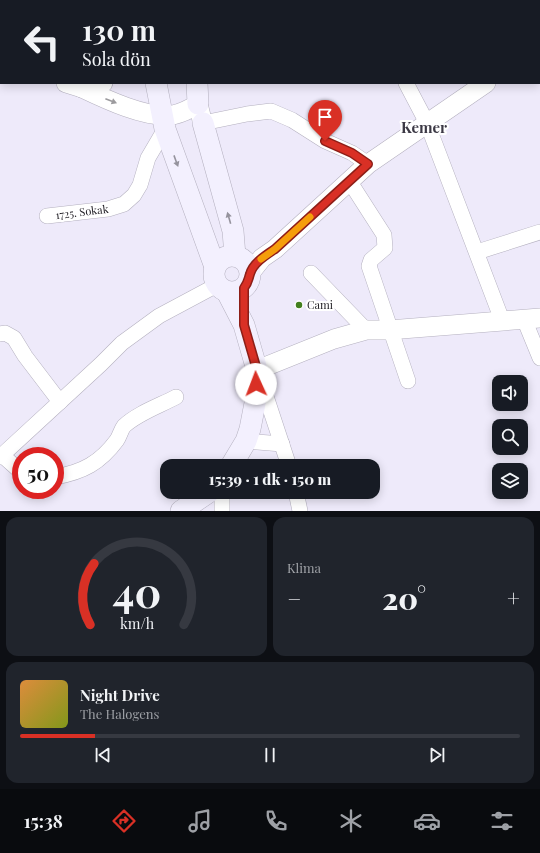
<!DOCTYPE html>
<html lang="tr">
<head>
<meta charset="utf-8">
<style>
  :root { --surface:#171b24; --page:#20242c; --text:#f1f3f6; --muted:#9ea1a6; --line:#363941; --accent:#d93025 }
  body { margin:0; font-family:"Playfair Display",serif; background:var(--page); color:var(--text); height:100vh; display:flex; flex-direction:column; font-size:15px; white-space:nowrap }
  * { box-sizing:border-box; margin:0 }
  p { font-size:13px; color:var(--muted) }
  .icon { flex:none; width:22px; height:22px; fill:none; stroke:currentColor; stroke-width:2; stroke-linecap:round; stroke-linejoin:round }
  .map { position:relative; height:511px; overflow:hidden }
  .panel { display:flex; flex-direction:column; gap:6px; padding:6px; background:#0d0f14; flex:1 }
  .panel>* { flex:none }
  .banner { position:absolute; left:0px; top:0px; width:540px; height:84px; box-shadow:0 2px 10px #0003; background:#171b24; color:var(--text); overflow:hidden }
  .controls { position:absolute; left:492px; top:375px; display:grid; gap:8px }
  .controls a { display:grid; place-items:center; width:36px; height:36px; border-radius:8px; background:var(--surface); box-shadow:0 2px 10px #0003; font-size:20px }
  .speed { position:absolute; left:12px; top:447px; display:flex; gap:8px; font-size:20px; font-weight:700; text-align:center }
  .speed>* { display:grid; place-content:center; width:52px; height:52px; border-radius:50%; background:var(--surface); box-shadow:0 2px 10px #0003; line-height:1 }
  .speed .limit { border:6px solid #d22; background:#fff; color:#111 }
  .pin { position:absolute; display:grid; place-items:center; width:34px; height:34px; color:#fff; margin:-41px -17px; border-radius:50% 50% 50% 0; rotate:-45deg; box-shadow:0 0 4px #0007 }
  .pin .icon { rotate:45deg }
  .me { position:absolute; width:44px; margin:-22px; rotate:358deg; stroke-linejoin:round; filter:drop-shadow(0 0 3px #0008) }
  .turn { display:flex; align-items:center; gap:14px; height:84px; padding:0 16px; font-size:18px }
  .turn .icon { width:52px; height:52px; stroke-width:2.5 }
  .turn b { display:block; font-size:28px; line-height:34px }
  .big { font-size:30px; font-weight:800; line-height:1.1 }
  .panel .card { flex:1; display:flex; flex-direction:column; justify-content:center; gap:6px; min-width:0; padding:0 14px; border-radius:12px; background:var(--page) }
  .panel .dial { align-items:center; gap:0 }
  .dial svg { height:104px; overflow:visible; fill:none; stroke:var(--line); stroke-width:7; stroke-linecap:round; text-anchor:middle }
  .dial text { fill:var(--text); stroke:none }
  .song { display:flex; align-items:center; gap:12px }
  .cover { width:48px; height:48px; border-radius:6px; background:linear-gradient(135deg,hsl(30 70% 55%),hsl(70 70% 35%)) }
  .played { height:4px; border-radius:2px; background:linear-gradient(90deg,var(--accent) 15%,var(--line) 15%) }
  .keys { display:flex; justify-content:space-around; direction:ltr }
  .heat { display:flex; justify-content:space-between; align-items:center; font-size:22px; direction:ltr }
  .panel .tiles { flex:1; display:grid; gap:6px; grid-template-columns:1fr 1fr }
  .card:last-child { grid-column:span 2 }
  .trip { position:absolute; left:160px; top:459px; width:220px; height:40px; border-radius:12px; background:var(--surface); box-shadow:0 2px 10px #0003; font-weight:800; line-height:40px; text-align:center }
  .tabs { display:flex; height:64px; justify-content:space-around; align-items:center; background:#090b0e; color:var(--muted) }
  .tabs .icon { width:28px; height:28px }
  .tabs .current { color:var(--accent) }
  .tabs b { font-size:18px; color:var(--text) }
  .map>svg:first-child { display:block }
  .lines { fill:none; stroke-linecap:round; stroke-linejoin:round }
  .minor-casing { stroke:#b4b0bf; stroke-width:16 }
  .tertiary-casing { stroke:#b4b0bf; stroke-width:20 }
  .secondary-casing { stroke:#b4b0bf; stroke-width:22 }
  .minor { stroke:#fff; stroke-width:15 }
  .tertiary { stroke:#fff; stroke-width:19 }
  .secondary { stroke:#f3f0fe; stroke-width:21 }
  .oneway { fill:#9c9b9e }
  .oneway2 { fill:#95939d }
  .route-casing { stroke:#8d1f18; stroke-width:10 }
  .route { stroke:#d93025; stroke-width:7 }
  .slow { stroke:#f59e0b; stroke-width:7 }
  .poi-dot { fill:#427f1d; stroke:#fff; stroke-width:1.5 }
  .labels { text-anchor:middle; stroke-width:4; stroke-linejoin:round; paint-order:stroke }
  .street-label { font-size:11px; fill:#232127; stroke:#fff }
  .poi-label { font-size:11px; fill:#232127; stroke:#fff; text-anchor:start }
  .district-label { font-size:15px; font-weight:bold; fill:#3c3945; stroke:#fff }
</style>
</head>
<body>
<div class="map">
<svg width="540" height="511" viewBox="0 0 540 511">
  <rect width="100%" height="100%" fill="#eeeafa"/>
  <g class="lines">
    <defs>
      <g id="minor">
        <path d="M 359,0 L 360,1"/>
        <path d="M 291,1 L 293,0"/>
        <path d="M 424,1 L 426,0"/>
        <path d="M 406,83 L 427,123 L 502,320"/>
        <path d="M 203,123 L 247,114 L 271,111 L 292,120 L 325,141 L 352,153 L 368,164"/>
        <path d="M 350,182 L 384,235 L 385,248 L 371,260 L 369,266 L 408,381"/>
        <path d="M 47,216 L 108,209 L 124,204 L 134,195 L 140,185 L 148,158 L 165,129"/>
        <path d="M 477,252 L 540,232"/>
        <path d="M 311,273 L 366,330"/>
        <path d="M 524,319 L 540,358"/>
        <path d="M 0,334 L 5,333 L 14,338 L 25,356 L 60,402"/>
        <path d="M 260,378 L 289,466"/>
        <path d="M 246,441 L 282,444"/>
        <path d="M 2,455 L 21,472"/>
        <path d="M 0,457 L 101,364 L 122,343 L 159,316 L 217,285"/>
        <path d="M 55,477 C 83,472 100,463 117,440 C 120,435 121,430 124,426 C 138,413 159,406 176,397"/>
        <path d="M 222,492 L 222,511"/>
        <path d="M 296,492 L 300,511"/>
      </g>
      <g id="tertiary">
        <path d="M 539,47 L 540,46"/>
        <path d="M 0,62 L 1,62"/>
        <path d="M 66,83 L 82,88"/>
        <path d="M 103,83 L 82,88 C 105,99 147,119 173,115 C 182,113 190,109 198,104 L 202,120"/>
        <path d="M 250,273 L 262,258 L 275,249 L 368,164 L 486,83"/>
        <path d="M 257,370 L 334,339 L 366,330 L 389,330 L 540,318"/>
      </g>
      <g id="secondary">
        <path d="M 192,0 L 192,1"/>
        <path d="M 152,1 L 152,0"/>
        <path d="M 156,83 L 165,129 L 215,267"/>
        <path d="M 197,83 L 198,104"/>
        <path d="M 203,123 L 233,231 L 235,256"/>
        <circle cx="232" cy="274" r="18"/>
        <path d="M 227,292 L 244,325 L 257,370 L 256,398 L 250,429 L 246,441 L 231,466"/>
        <path d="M 181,511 L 209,492"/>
      </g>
    </defs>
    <use href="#minor" class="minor-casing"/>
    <use href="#tertiary" class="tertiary-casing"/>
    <use href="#secondary" class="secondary-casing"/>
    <use href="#minor" class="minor"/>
    <use href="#tertiary" class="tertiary"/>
    <use href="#secondary" class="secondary"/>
  </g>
  <defs><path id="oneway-solid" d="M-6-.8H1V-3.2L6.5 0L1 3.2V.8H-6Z"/></defs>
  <use class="oneway" href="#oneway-solid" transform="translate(111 101) rotate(21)"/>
  <g class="oneway2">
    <use href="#oneway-solid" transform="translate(176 161) rotate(70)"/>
    <use href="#oneway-solid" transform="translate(229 218) rotate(-106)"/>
  </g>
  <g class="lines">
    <defs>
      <path id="route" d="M 256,384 L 257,370 L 244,325 L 244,288 C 248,283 248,280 250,274 C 253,263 266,255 275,249 L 368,164 L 352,153 L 325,141"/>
    </defs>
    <use href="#route" class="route-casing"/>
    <use href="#route" class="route"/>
    <path class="slow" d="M 261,259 L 275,249 L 310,217"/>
  </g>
  <circle class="poi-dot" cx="299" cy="305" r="4"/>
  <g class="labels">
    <g class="street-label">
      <text transform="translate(82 212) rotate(-7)" y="4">1725. Sokak</text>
    </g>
    <g class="poi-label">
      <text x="307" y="309">Cami</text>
    </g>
    <g class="district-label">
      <text x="424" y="133">Kemer</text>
    </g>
  </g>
</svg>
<div class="controls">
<a><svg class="icon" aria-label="sound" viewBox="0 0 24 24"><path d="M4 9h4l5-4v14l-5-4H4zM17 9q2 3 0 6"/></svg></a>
<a><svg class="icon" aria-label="search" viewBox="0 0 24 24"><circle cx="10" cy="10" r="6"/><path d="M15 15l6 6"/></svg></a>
<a><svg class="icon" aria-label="layers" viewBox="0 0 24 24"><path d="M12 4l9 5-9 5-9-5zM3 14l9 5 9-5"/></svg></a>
</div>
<div class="speed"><div class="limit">50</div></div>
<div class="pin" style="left:325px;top:141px;background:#d93025"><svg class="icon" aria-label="arrive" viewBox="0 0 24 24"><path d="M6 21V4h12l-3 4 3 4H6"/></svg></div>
<svg class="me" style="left:256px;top:384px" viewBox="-20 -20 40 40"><circle r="19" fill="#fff"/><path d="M0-13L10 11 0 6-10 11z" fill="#d93025"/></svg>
<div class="trip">15:39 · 1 dk · 150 m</div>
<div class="banner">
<div class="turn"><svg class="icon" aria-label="left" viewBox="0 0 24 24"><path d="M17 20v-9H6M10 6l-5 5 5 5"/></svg><div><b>130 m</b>Sola dön</div></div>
</div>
</div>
<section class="panel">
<div class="tiles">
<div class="card dial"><svg viewBox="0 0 100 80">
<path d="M14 69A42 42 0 1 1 86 69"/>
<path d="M14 69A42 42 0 0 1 17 22" stroke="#d93025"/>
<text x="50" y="56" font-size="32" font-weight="700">40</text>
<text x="50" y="72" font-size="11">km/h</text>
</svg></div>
<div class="card"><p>Klima</p>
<div class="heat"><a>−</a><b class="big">20°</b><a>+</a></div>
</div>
<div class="card">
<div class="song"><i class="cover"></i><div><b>Night Drive</b><p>The Halogens</p></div></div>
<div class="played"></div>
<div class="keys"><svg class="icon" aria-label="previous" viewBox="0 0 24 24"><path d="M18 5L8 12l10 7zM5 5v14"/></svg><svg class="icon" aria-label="pause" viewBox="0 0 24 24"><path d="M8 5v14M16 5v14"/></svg><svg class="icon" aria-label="next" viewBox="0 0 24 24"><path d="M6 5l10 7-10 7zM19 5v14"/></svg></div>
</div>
</div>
</section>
<nav class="tabs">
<b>15:38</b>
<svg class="icon current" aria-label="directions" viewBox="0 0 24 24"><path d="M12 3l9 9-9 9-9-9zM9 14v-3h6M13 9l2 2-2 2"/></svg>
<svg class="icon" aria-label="music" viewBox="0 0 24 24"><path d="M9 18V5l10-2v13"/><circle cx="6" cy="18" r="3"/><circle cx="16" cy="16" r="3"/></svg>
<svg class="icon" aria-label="phone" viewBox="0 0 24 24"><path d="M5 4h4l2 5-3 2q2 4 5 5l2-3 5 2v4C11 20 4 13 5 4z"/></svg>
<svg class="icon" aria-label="climate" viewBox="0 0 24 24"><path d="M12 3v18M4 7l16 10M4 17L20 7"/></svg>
<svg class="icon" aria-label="car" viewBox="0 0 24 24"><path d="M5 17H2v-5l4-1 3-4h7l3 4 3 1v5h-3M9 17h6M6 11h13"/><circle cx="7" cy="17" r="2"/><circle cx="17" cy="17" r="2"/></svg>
<svg class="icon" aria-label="filters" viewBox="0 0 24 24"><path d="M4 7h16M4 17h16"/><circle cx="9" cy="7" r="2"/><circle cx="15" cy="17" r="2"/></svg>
</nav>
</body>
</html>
